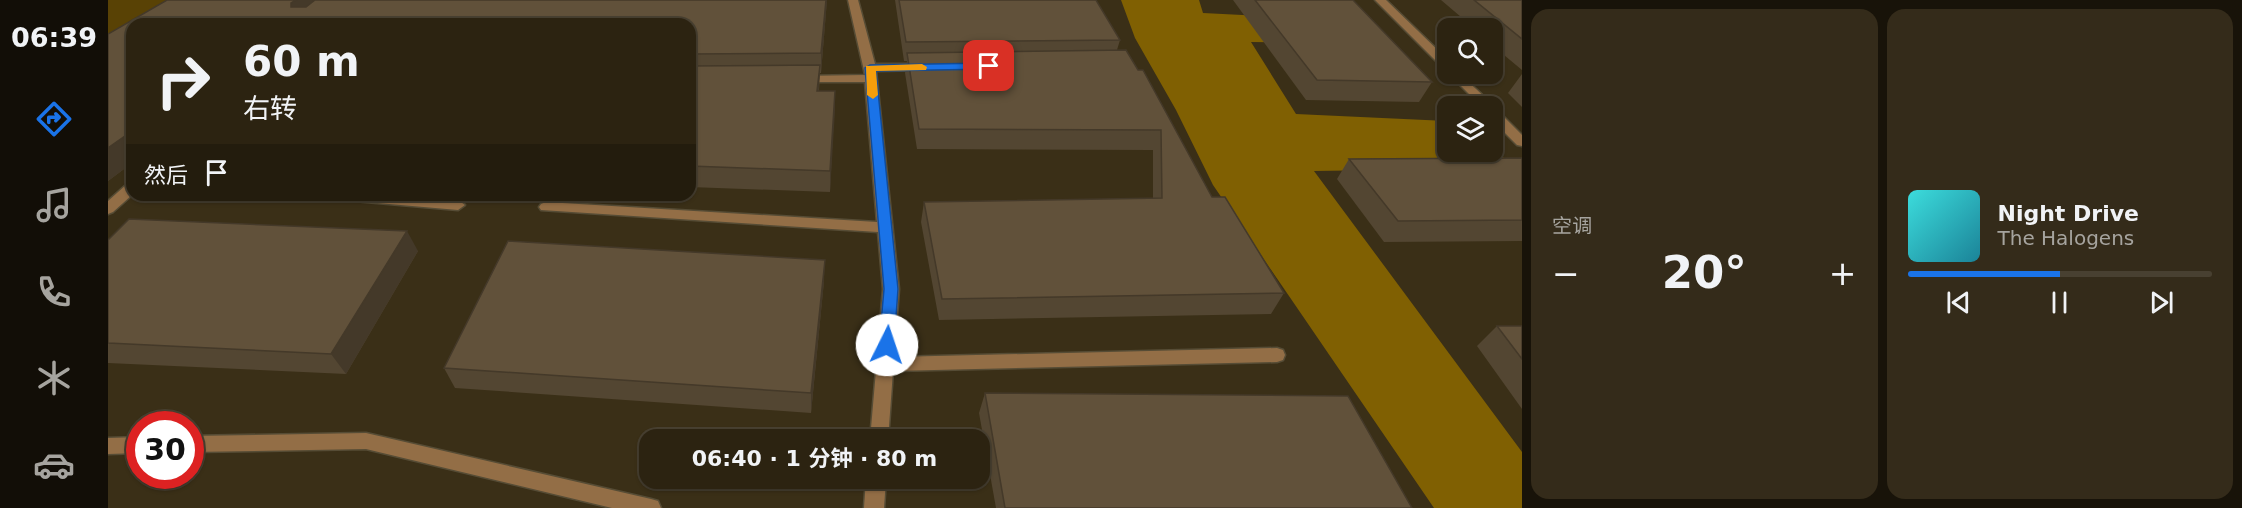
<!DOCTYPE html>
<html lang="zh">
<head>
<meta charset="utf-8">
<style>
  :root { --surface:#2c2311; --page:#342b1a; --text:#f1f3f6; --muted:#a6a49f; --line:#484031; --accent:#1a73e8 }
  body { margin:0; font-family:"DejaVu Sans","Noto Sans SC",sans-serif; background:var(--page); color:var(--text); height:100vh; display:flex; flex-direction:column; font-size:22px; white-space:nowrap }
  * { box-sizing:border-box; margin:0 }
  p { font-size:20px; color:var(--muted) }
  .icon { flex:none; width:33px; height:33px; fill:none; stroke:currentColor; stroke-width:2; stroke-linecap:round; stroke-linejoin:round }
  .map { position:relative; flex:1; overflow:hidden }
  .sheet { display:flex; flex-direction:column; gap:9px; padding:9px; background:#181309; width:720px }
  .sheet>* { flex:none }
  .guide { position:absolute; left:18px; top:18px; width:570px; height:183px; border-radius:18px; box-shadow:0 2px 4px #0004,0 0 0 2px var(--line); background:#2c2311; color:var(--text); overflow:hidden }
  .fabs { position:absolute; left:1329px; top:18px; display:grid; gap:12px }
  .fabs a { display:grid; place-items:center; width:66px; height:66px; border-radius:12px; background:var(--surface); box-shadow:0 2px 4px #0004,0 0 0 2px var(--line); font-size:30px }
  .speed { position:absolute; left:18px; top:411px; display:flex; gap:12px; font-size:30px; font-weight:700; text-align:center }
  .speed>* { display:grid; place-content:center; width:78px; height:78px; border-radius:50%; background:var(--surface); box-shadow:0 2px 4px #0004,0 0 0 2px var(--line); line-height:1 }
  .speed .limit { border:9px solid #d22; background:#fff; color:#111 }
  .pin { position:absolute; display:grid; place-items:center; width:51px; height:51px; color:#fff; margin:-26px; border-radius:12px; box-shadow:0 3px 9px #0006 }
  .me { position:absolute; width:66px; margin:-33px; rotate:4deg; stroke-linejoin:round; filter:drop-shadow(0 0 4px #0008) }
  .turn { display:flex; align-items:center; gap:21px; height:126px; padding:0 18px; font-size:27px }
  .turn .icon { width:78px; height:78px; stroke-width:2.5 }
  .turn b { display:block; font-size:42px; line-height:51px }
  .then { display:flex; align-items:center; height:57px; padding:0 18px; background:#0003; gap:12px; font-size:22px }
  .big { font-size:45px; font-weight:700; line-height:1.1 }
  .sheet .card { flex:1; display:flex; flex-direction:column; justify-content:center; gap:9px; min-width:0; padding:0 21px; border-radius:18px; background:var(--page) }
  .song { display:flex; align-items:center; gap:18px }
  .cover { width:72px; height:72px; border-radius:9px; background:linear-gradient(135deg,hsl(180 70% 55%),hsl(190 70% 35%)) }
  .played { height:6px; border-radius:3px; background:linear-gradient(90deg,var(--accent) 50%,var(--line) 50%) }
  .keys { display:flex; justify-content:space-around; direction:ltr }
  .heat { display:flex; justify-content:space-between; align-items:center; font-size:33px; direction:ltr }
  .sheet .tiles { flex:1; display:grid; gap:9px; grid-template-columns:repeat(2,1fr) }
  .trip { position:absolute; left:531px; top:429px; width:351px; height:60px; border-radius:18px; background:var(--surface); box-shadow:0 2px 4px #0004,0 0 0 2px var(--line); font-weight:700; line-height:60px; text-align:center }
  main { display:flex; flex:1; min-height:0 }
  .menu { display:flex; flex-direction:column; width:108px; justify-content:space-around; align-items:center; background:#120e07; color:var(--muted) }
  .menu .icon { width:42px; height:42px }
  .menu .on { color:var(--accent) }
  .menu b { font-size:27px; color:var(--text) }
  .map>svg:first-child { display:block }
  .green { fill:#594205 }
  .forest { fill:#806002 }
  .lines { fill:none; stroke-linecap:round; stroke-linejoin:round }
  .minor-casing { stroke:#564c35; stroke-width:3 }
  .minor { fill:#936e46; fill-rule:evenodd }
  .wall { fill:#534632 }
  .shaded-wall { fill:#443929 }
  .building { fill:#61513a; stroke:#443929; stroke-width:1.5 }
  .route { fill:#1a73e8; stroke:#114b97; stroke-width:1.5 }
  .slow { fill:#f59e0b }
</style>
</head>
<body>
<main>
<nav class="menu">
<b>06:39</b>
<svg class="icon on" aria-label="directions" viewBox="0 0 24 24"><path d="M12 3l9 9-9 9-9-9zM9 14v-3h6M13 9l2 2-2 2"/></svg>
<svg class="icon" aria-label="music" viewBox="0 0 24 24"><path d="M9 18V5l10-2v13"/><circle cx="6" cy="18" r="3"/><circle cx="16" cy="16" r="3"/></svg>
<svg class="icon" aria-label="phone" viewBox="0 0 24 24"><path d="M5 4h4l2 5-3 2q2 4 5 5l2-3 5 2v4C11 20 4 13 5 4z"/></svg>
<svg class="icon" aria-label="climate" viewBox="0 0 24 24"><path d="M12 3v18M4 7l16 10M4 17L20 7"/></svg>
<svg class="icon" aria-label="car" viewBox="0 0 24 24"><path d="M5 17H2v-5l4-1 3-4h7l3 4 3 1v5h-3M9 17h6M6 11h13"/><circle cx="7" cy="17" r="2"/><circle cx="17" cy="17" r="2"/></svg>
</nav>
<div class="map">
<svg width="1414" height="508" viewBox="0 0 1414 508">
  <rect width="100%" height="100%" fill="#3a2f17"/>
  <path class="green" d="M 0,0 L 94,0 L 24,24 L 0,56 Z"/>
  <path class="forest" d="M 1013,0 L 1091,0 L 1095,13 L 1256,21 L 1280,44 L 1143,42 L 1188,114 L 1339,121 L 1340,152 L 1385,150 L 1410,168 L 1206,171 L 1414,452 L 1414,508 L 1326,508 L 1105,185 L 1068,110 L 1027,38 Z"/>
  <g class="lines">
    <defs>
      <g id="minor">
        <path d="M 740,0 L 750,0 L 767,64 L 816,64 L 822,67 L 816,70 L 768,71 L 791,289 L 786,357 L 1169,348 L 1175,350 L 1177,355 L 1175,360 L 1169,362 L 785,371 L 780,440 L 762,440 L 775,289 L 770,232 L 433,210 L 431,207 L 433,204 L 438,202 L 769,222 L 757,82 L 693,82 L 687,79 L 693,76 L 757,75 Z"/>
        <path d="M 1267,0 L 1278,0 L 1340,60 L 1340,70 L 1336,69 Z"/>
        <path d="M 1341,74 L 1352,74 L 1383,103 L 1385,106 L 1384,107 L 1373,106 Z"/>
        <path d="M 1384,108 L 1388,109 L 1414,135 L 1414,146 L 1409,145 L 1384,120 Z"/>
        <path d="M 24,183 L 24,195 L 5,212 L 0,214 L 0,201 L 19,184 Z"/>
        <path d="M 228,195 L 288,195 L 350,200 L 357,205 L 350,210 L 235,200 Z"/>
        <path d="M 258,433 L 543,499 L 550,501 L 553,508 L 504,508 L 258,449 L 82,452 L 82,436 Z"/>
        <path d="M 32,437 L 32,453 L 0,454 L 0,438 Z"/>
        <path d="M 758,478 L 778,478 L 776,508 L 756,508 Z"/>
      </g>
    </defs>
    <use href="#minor" class="minor-casing"/>
    <use href="#minor" class="minor"/>
  </g>
  <g class="wall">
    <path d="M 59,0 L 719,0 L 713,73 L 712,73 L 711,91 L 727,91 L 722,192 L 582,187 L 582,24 L 24,24 L 24,163 L 0,181 L 0,34 Z"/>
    <path d="M 787,0 L 988,0 L 1012,40 L 1009,50 L 1104,197 L 1176,293 L 1163,314 L 831,320 L 813,222 L 816,202 L 1045,198 L 1045,150 L 809,149 L 797,73 L 799,61 L 796,61 Z"/>
    <path d="M 1125,0 L 1245,0 L 1324,82 L 1311,102 L 1198,100 Z"/>
    <path d="M 1333,0 L 1414,0 L 1414,70 L 1384,45 L 1384,28 L 1366,28 Z"/>
    <path d="M 1414,74 L 1414,107 L 1400,93 Z"/>
    <path d="M 1414,158 L 1414,241 L 1276,242 L 1229,179 L 1241,159 Z"/>
    <path d="M 0,240 L 310,251 L 238,374 L 0,363 Z"/>
    <path d="M 716,281 L 703,413 L 347,388 L 336,368 Z"/>
    <path d="M 1389,326 L 1414,326 L 1414,409 L 1369,346 Z"/>
    <path d="M 877,393 L 1304,508 L 888,508 L 871,413 Z"/>
  </g>
  <g class="shaded-wall">
    <path d="M 188,0 L 220,0 L 193,22 L 183,7 L 183,3 Z"/>
    <path d="M 718,0 L 719,0 L 713,73 L 713,53 Z"/>
    <path d="M 712,65 L 711,85 L 709,111 L 709,91 Z"/>
    <path d="M 727,91 L 727,111 L 722,192 L 722,171 Z"/>
    <path d="M 24,131 L 24,163 L 0,181 L 0,148 Z"/>
    <path d="M 299,231 L 310,251 L 238,374 L 223,354 Z"/>
    <path d="M 717,260 L 716,281 L 703,413 L 703,393 Z"/>
  </g>
  <g class="building">
    <path d="M 59,0 L 188,0 L 183,3 L 183,7 L 198,7 L 207,0 L 718,0 L 713,53 L 582,54 L 582,24 L 24,24 L 24,131 L 0,148 L 0,34 Z"/>
    <path d="M 791,0 L 988,0 L 1012,40 L 798,42 Z"/>
    <path d="M 1147,0 L 1245,0 L 1324,82 L 1209,80 Z"/>
    <path d="M 1366,0 L 1414,0 L 1414,39 Z"/>
    <path d="M 1018,50 L 1030,70 L 1035,70 L 1104,197 L 1117,197 L 1176,293 L 834,299 L 816,202 L 1054,198 L 1053,130 L 811,129 L 799,53 Z"/>
    <path d="M 712,65 L 709,91 L 727,91 L 722,171 L 582,166 L 582,66 Z"/>
    <path d="M 1414,158 L 1414,220 L 1290,221 L 1241,159 Z"/>
    <path d="M 21,219 L 299,231 L 223,354 L 0,343 L 0,240 Z"/>
    <path d="M 400,241 L 717,260 L 703,393 L 336,368 Z"/>
    <path d="M 1389,326 L 1414,326 L 1414,359 Z"/>
    <path d="M 877,393 L 1240,396 L 1304,508 L 897,508 Z"/>
  </g>
  <path class="route" d="M 881,63 L 885,64 L 885,69 L 768,71 L 790,289 L 786,345 L 784,349 L 773,349 L 771,345 L 776,289 L 757,68 L 762,65 Z"/>
  <path class="slow" d="M 814,64 L 819,67 L 818,70 L 768,71 L 770,95 L 765,99 L 759,95 L 758,66 Z"/>
</svg>
<div class="fabs">
<a><svg class="icon" aria-label="search" viewBox="0 0 24 24"><circle cx="10" cy="10" r="6"/><path d="M15 15l6 6"/></svg></a>
<a><svg class="icon" aria-label="layers" viewBox="0 0 24 24"><path d="M12 4l9 5-9 5-9-5zM3 14l9 5 9-5"/></svg></a>
</div>
<div class="speed"><div class="limit">30</div></div>
<div class="pin" style="left:881px;top:66px;background:#d93025"><svg class="icon" aria-label="arrive" viewBox="0 0 24 24"><path d="M6 21V4h12l-3 4 3 4H6"/></svg></div>
<svg class="me" style="left:779px;top:345px" viewBox="-20 -20 40 40"><circle r="19" fill="#fff"/><path d="M0-13L10 11 0 6-10 11z" fill="#1a73e8"/></svg>
<div class="trip">06:40 · 1 分钟 · 80 m</div>
<div class="guide">
<div class="turn"><svg class="icon" aria-label="right" viewBox="0 0 24 24"><path d="M7 20v-9h11M14 6l5 5-5 5"/></svg><div><b>60 m</b>右转</div></div>
<div class="then">然后<svg class="icon" aria-label="arrive" viewBox="0 0 24 24"><path d="M6 21V4h12l-3 4 3 4H6"/></svg></div>
</div>
</div>
<section class="sheet">
<div class="tiles">
<div class="card"><p>空调</p>
<div class="heat"><a>−</a><b class="big">20°</b><a>+</a></div>
</div>
<div class="card">
<div class="song"><i class="cover"></i><div><b>Night Drive</b><p>The Halogens</p></div></div>
<div class="played"></div>
<div class="keys"><svg class="icon" aria-label="previous" viewBox="0 0 24 24"><path d="M18 5L8 12l10 7zM5 5v14"/></svg><svg class="icon" aria-label="pause" viewBox="0 0 24 24"><path d="M8 5v14M16 5v14"/></svg><svg class="icon" aria-label="next" viewBox="0 0 24 24"><path d="M6 5l10 7-10 7zM19 5v14"/></svg></div>
</div>
</div>
</section>
</main>
</body>
</html>
